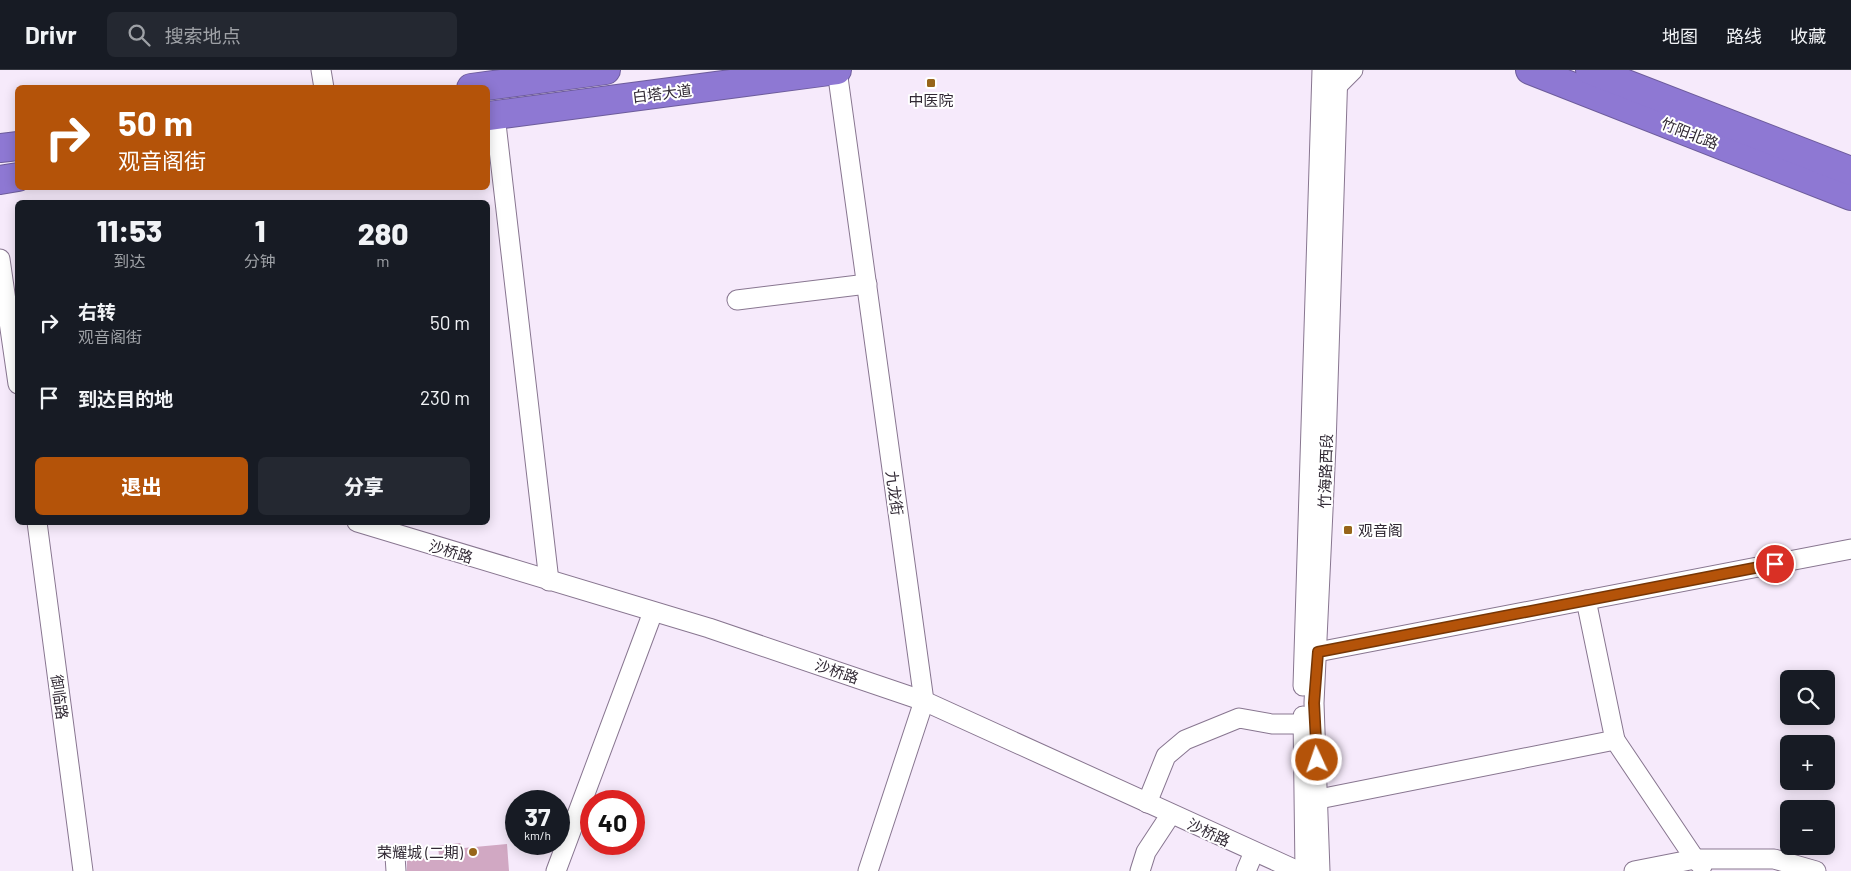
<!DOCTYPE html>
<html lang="zh">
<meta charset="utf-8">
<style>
:root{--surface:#171b24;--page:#242831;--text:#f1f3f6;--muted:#9ea1a6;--line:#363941;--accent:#b45309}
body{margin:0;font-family:Barlow,"Noto Sans SC",sans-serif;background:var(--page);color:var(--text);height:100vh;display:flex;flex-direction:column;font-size:19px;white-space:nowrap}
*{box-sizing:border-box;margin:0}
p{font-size:16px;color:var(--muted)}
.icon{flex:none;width:28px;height:28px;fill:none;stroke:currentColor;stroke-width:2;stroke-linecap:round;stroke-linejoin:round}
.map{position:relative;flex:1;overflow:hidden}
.side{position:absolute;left:15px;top:130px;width:475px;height:325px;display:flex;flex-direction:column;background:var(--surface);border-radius:8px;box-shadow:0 2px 12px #0003}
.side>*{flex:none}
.top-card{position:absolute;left:15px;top:15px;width:475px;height:105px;border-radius:8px;box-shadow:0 2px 12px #0003;background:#b45309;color:#fff;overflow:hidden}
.controls{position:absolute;left:1780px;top:600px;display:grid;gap:10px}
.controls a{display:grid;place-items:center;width:55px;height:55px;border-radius:8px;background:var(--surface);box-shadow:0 2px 12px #0003;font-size:25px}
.speed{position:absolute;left:505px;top:720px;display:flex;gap:10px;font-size:25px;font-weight:700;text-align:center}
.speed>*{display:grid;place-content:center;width:65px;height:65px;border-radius:50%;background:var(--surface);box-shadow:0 2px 12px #0003;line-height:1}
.speed small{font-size:12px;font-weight:400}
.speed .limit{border:8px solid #d22;background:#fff;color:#111}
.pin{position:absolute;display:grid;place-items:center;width:42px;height:42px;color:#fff;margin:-21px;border:2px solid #fff;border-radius:50%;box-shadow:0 1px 5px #0007}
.me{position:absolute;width:55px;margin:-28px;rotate:357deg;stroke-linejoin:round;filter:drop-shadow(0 0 4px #0008)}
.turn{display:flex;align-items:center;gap:18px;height:105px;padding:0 20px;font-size:22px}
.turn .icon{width:65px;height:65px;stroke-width:2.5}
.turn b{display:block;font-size:35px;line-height:42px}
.eta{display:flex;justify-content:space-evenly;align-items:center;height:85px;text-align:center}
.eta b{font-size:30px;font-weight:800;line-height:35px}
.cta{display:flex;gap:10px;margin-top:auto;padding:10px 20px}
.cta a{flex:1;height:58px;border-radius:8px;background:var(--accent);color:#fff;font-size:20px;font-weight:800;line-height:58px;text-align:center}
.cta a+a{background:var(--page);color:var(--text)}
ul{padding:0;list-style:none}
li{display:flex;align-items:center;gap:15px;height:75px;padding:0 20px}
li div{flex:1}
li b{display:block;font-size:19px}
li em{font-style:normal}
header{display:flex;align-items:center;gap:30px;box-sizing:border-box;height:70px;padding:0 25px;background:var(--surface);border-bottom:1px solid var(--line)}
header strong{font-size:24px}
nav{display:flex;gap:28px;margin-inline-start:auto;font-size:18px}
.search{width:350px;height:45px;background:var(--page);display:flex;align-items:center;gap:12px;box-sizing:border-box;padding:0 18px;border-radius:8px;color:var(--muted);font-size:19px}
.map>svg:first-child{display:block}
.building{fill:#d1a8c3}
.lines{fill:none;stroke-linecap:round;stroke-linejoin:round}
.minor-casing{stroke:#887690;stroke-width:21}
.highway-casing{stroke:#6d5c9b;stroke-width:30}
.minor{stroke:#fff;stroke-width:19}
.highway{stroke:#8e78d3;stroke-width:28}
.route-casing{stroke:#753606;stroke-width:12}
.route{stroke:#b45309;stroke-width:9}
.poi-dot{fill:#976519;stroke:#fff;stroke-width:2}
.labels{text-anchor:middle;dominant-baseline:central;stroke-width:4;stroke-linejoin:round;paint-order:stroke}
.street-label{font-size:15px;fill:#312934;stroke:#fff}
.poi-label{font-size:15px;fill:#312934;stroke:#fff}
</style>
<header>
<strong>Drivr</strong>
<div class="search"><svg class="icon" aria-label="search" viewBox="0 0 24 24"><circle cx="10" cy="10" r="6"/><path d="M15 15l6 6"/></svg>搜索地点</div>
<nav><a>地图</a><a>路线</a><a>收藏</a></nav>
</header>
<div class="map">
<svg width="1851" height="801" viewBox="0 0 1851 801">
<rect width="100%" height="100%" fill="#f6eafb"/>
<!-- building -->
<path class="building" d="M 460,773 L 464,778 L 507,774 L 509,801 L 407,801 L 407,791 L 439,786 L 438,776 Z"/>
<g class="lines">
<defs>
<g id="minor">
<path d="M 321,0 L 324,18"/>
<path d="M 837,0 L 924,631 L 868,801"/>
<path d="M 1337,16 L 1353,0"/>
<path d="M 495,45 L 549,511"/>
<path d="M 0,189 L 18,314"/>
<path d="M 737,230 L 867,214"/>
<path d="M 37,452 L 83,801"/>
<path d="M 357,452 L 709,558 L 924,631 L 1298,801"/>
<path d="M 1307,584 L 1851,479"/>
<path d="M 1303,616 L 1322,0"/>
<path d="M 1303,646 L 1305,801"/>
<path d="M 1615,670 L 1695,789 L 1702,796"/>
<path d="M 1319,729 L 1615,670 L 1586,530"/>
<path d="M 1147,733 L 1166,686 L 1185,670 L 1239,648 L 1272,654 L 1302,654"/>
<path d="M 395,786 L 396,801"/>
<path d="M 556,801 L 653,542"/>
<path d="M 1140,801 L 1146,782 L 1171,744"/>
<path d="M 1246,801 L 1254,782"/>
<path d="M 1320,801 L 1314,633 L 1326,376 L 1338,0"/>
<path d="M 1634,801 L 1695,789 L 1774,789 L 1816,801"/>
</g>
<g id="highway">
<path d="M 1530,0 L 1851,126"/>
<path d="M 1590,0 L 1851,101"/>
<path d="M 471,18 L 606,0"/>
<path d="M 488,46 L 837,0"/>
<path d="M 0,78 L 18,76"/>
<path d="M 0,110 L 18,107"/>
</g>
</defs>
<!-- minor casing -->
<use href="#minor" class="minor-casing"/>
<!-- highway casing -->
<use href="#highway" class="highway-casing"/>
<!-- minor -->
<use href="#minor" class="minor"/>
<!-- highway -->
<use href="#highway" class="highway"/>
</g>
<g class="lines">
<defs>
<path id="route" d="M 1317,690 L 1314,633 L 1318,582 L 1775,494"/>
</defs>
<!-- route casing -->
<use href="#route" class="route-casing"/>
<!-- route -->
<use href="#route" class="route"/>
</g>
<!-- markers -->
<g class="poi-dot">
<rect x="926" y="8" width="10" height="10" rx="2.5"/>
<rect x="1343" y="455" width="10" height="10" rx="2.5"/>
<circle cx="473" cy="782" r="5"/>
</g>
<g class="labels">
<!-- street labels -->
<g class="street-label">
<text transform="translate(662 23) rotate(-7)">白塔大道</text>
<text transform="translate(1690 63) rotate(21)">竹阳北路</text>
<text transform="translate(1325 401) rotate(-88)">竹海路西段</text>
<text transform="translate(895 423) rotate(82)">九龙街</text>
<text transform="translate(451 481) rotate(17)">沙桥路</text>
<text transform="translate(837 601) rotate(19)">沙桥路</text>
<text transform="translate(60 627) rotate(82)">御临路</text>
<text transform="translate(1209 762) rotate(25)">沙桥路</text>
</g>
<!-- poi labels -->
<g class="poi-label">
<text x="931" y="30">中医院</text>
<text x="1358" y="460" text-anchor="start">观音阁</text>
<text x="463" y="782" text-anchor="end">荣耀城 (二期)</text>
</g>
</g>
</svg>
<div class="controls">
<a><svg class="icon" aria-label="search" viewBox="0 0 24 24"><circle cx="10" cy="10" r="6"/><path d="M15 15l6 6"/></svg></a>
<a>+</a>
<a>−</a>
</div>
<div class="speed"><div>37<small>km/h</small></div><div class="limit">40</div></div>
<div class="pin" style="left:1775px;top:494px;background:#d93025"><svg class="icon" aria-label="arrive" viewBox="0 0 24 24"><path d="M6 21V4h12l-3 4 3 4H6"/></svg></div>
<svg class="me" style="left:1317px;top:690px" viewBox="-20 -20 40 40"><circle r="17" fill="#b45309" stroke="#fff" stroke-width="3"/><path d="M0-11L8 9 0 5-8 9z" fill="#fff"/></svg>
<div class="top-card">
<div class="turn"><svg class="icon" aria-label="right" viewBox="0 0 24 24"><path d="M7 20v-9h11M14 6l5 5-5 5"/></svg><div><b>50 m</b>观音阁街</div></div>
</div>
<section class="side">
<div class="eta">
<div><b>11:53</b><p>到达</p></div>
<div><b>1</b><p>分钟</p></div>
<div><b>280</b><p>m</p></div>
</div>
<ul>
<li><svg class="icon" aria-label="right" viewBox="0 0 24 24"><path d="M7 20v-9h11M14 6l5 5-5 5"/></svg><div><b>右转</b><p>观音阁街</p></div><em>50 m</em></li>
<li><svg class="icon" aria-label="arrive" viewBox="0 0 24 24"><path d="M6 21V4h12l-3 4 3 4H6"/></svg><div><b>到达目的地</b></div><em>230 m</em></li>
</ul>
<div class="cta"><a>退出</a><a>分享</a></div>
</section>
</div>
